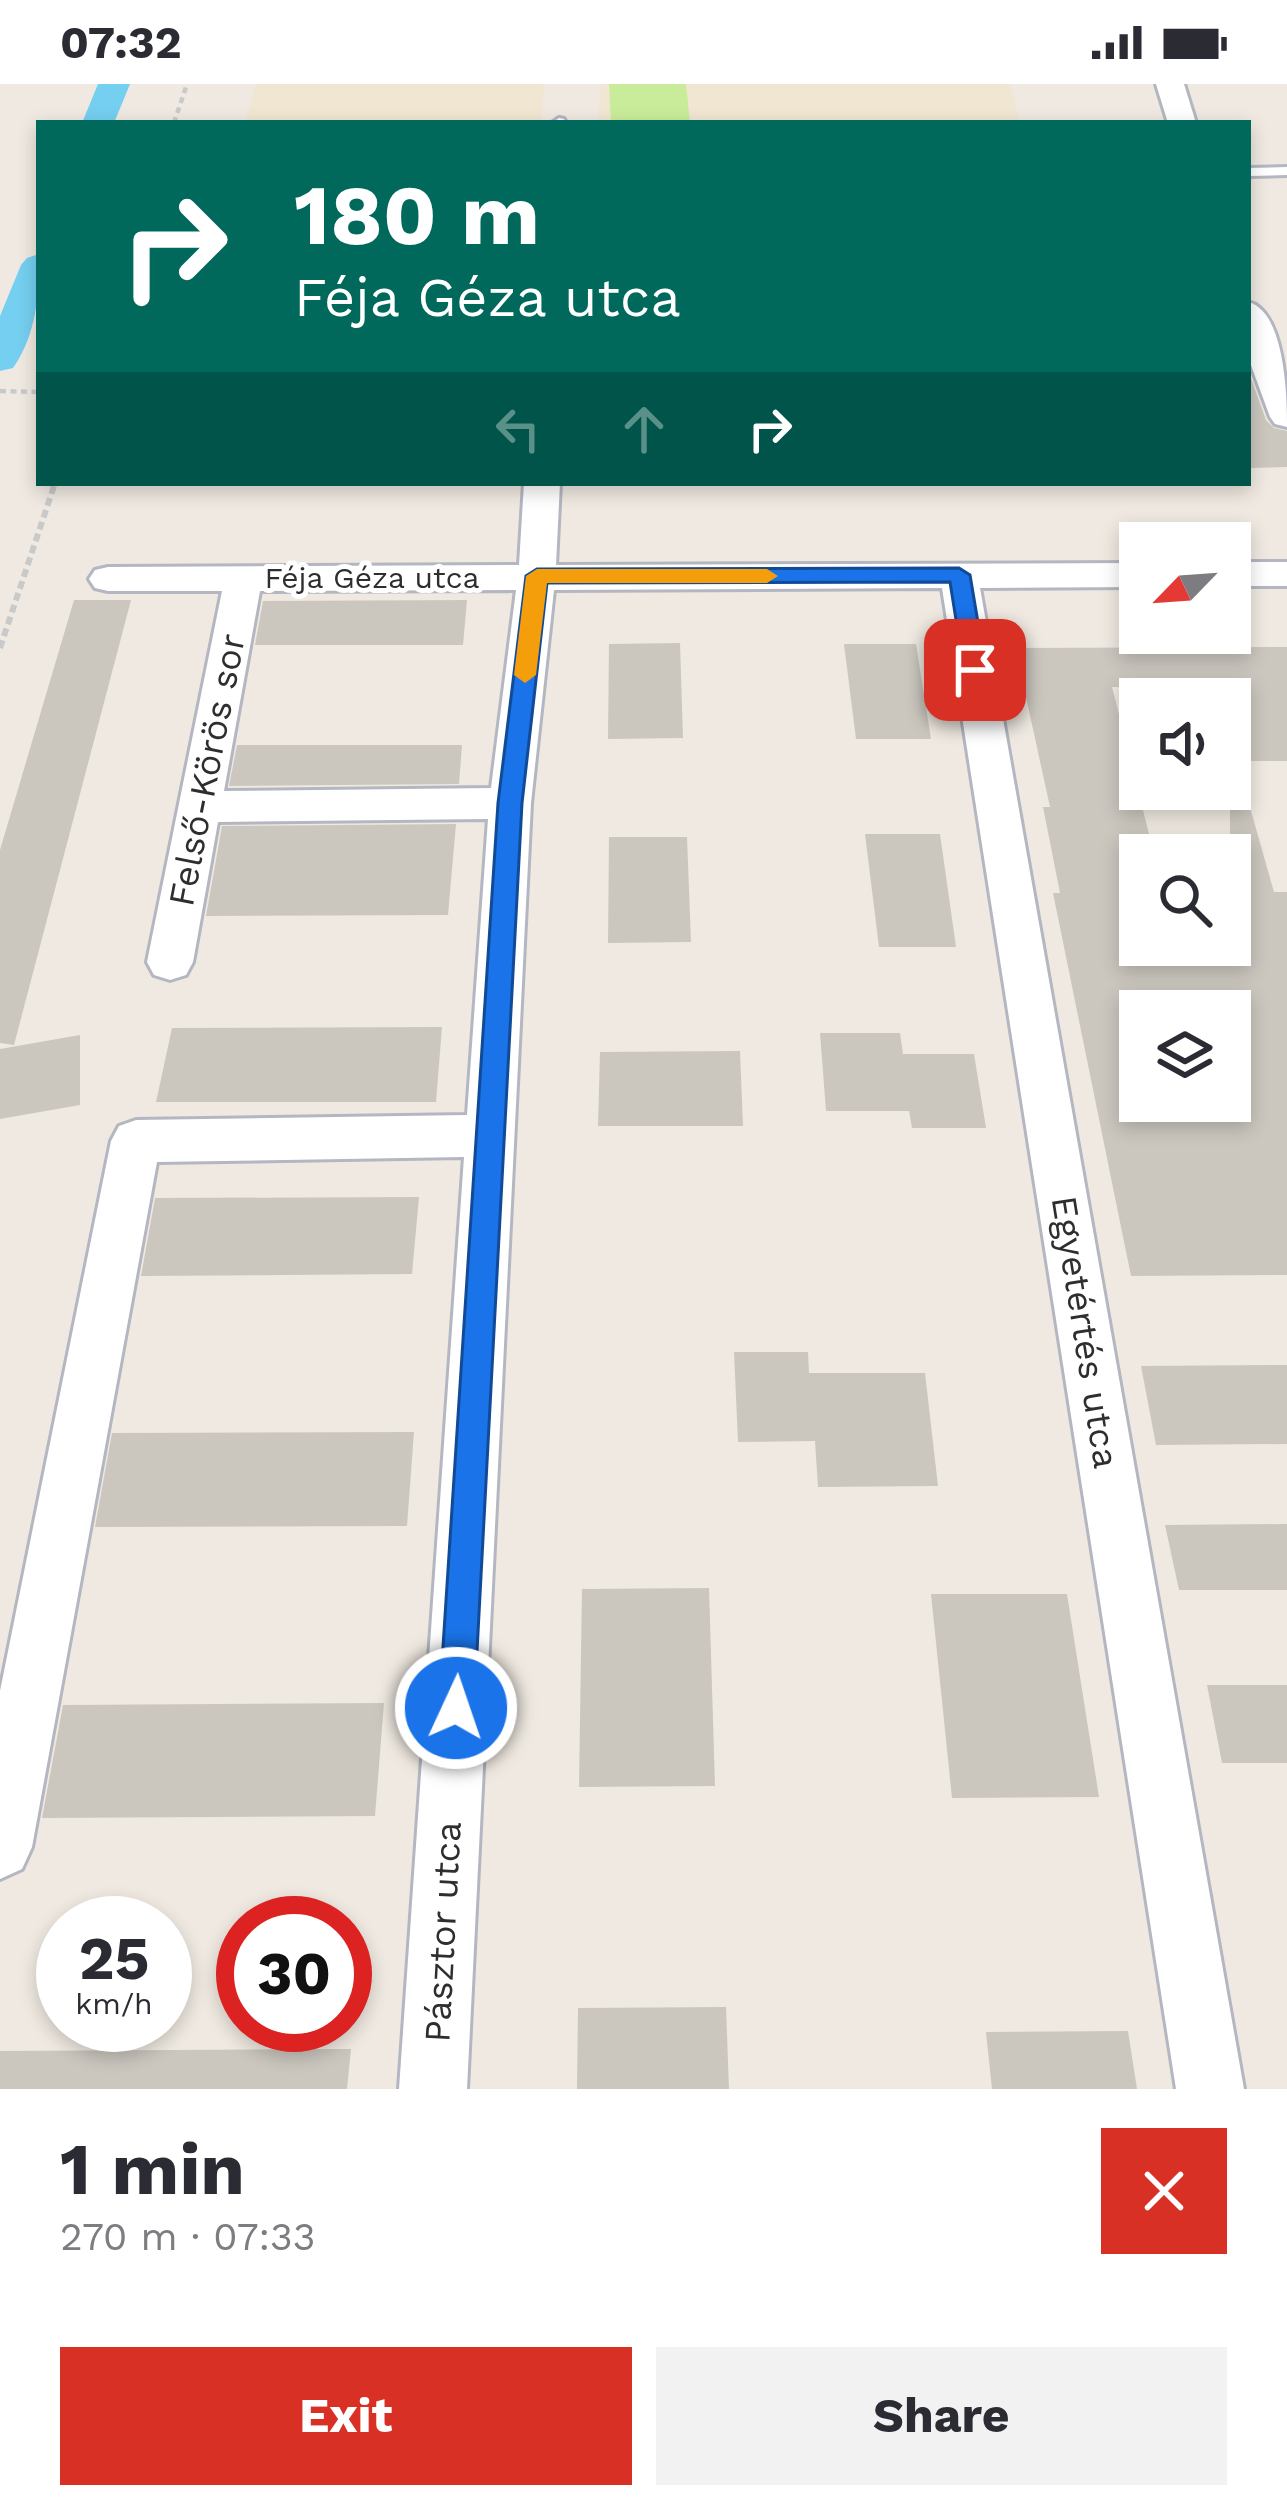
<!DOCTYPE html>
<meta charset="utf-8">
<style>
:root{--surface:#fff;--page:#f2f2f3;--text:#2b2b33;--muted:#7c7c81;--accent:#d93025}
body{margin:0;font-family:"Work Sans",sans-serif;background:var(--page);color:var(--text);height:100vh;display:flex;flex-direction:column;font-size:45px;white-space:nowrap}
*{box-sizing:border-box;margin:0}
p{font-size:39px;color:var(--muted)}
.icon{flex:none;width:66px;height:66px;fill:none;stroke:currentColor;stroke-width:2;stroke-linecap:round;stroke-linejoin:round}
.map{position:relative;height:2005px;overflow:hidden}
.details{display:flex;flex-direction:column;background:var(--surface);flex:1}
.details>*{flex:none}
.banner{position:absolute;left:36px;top:36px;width:1215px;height:366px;border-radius:0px;box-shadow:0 6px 18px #0003;background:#00695c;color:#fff;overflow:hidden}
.needle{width:78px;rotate:245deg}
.fabs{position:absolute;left:1119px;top:438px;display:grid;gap:24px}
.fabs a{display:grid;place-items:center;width:132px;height:132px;border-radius:0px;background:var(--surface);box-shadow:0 6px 18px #0003;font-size:60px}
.speed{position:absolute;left:36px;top:1812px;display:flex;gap:24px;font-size:60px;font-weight:700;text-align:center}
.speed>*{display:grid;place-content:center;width:156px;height:156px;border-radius:50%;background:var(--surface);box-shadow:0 6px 18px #0003;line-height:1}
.speed small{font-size:30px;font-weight:400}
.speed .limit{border:18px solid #d22;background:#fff;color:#111}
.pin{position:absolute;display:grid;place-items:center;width:102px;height:102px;color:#fff;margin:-51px;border-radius:24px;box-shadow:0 6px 18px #0006}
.me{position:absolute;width:132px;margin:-66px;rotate:3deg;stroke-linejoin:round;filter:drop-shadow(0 0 9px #0008)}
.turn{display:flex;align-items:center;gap:42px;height:252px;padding:0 60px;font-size:54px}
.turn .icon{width:156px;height:156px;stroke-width:2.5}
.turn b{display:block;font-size:84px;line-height:102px}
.lanes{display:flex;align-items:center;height:114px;padding:0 60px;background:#0003;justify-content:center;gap:60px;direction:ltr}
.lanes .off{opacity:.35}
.round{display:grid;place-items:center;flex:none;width:126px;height:126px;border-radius:0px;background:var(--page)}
.overview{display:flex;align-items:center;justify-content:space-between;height:204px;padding:0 60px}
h1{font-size:72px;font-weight:700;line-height:90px}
.cta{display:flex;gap:24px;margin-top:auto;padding:24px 60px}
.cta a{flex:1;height:138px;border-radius:0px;background:var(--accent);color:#fff;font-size:48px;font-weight:700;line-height:138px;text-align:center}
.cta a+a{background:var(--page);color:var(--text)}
.status{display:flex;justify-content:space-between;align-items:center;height:84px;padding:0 60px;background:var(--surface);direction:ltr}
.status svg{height:33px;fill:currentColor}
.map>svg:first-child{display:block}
.education{fill:#f0e6d1}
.pitch{fill:#c9ec9a}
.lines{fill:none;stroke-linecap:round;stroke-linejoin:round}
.canal{fill:#75cff0;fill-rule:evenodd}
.building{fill:#cbc7bf;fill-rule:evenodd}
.service-casing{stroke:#b4b7c1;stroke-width:6}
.minor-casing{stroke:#b4b7c1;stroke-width:6}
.path-far1{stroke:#c9c9c9;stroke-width:4.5;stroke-dasharray:6 4.5;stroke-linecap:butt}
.path{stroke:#c9c9c9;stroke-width:6;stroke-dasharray:8 4.5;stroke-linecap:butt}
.service{fill:#fff;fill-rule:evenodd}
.minor{fill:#fff;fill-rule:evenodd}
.route{fill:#1a73e8;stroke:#114b97;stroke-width:3}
.slow{fill:#f59e0b}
.labels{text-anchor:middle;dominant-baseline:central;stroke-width:10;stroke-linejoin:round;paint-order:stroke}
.far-street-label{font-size:30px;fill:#2e2e2e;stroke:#fff}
.street-label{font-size:36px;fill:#2e2e2e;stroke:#fff}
</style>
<div class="status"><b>07:32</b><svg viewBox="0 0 49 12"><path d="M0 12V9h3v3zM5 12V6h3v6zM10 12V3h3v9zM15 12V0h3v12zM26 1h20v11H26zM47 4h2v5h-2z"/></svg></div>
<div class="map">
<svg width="1287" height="2005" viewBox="0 0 1287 2005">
<rect width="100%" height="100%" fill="#efe9e1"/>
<!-- education -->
<g class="education">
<path d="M 256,0 L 544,0 L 541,39 L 245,39 Z"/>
<path d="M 601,0 L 1010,0 L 1020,39 L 598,39 Z"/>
</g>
<!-- pitch -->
<path class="pitch" d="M 609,0 L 686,0 L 690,39 L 611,39 Z"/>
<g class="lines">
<!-- canal -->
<g class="canal">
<path d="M 98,0 L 130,0 L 114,39 L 82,39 Z"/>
<path d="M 39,170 C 39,211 37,249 13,284 L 0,287 L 0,232 L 21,181 L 27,174 Z"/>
</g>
</g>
<!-- building -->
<g class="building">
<path d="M 1248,286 L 1266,336 L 1274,344 L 1287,347 L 1287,383 L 1248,384 Z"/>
<path d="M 74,516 L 131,516 L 14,961 L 0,959 L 0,766 Z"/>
<path d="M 467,516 L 463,561 L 255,561 L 263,517 Z"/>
<path d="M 680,559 L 683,654 L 608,655 L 609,560 Z"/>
<path d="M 844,560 L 916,560 L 931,655 L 856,655 Z"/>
<path d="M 1287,563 L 1287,677 L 1230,677 L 1230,603 L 1112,603 L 1149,750 L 1133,750 L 1140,780 L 1140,861 L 1230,861 L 1230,696 L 1242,695 L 1274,808 L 1287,808 L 1287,1191 L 1131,1192 L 1053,809 L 1060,809 L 1043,723 L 1050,723 L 1024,604 L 1012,604 L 1003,564 ZM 1140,927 L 1230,927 L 1230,1035 L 1140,1035 Z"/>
<path d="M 237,661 L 462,661 L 459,700 L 229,702 Z"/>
<path d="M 456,740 L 448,831 L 206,832 L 222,742 Z"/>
<path d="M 865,750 L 940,750 L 956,863 L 879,863 Z"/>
<path d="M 609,753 L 687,753 L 691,858 L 608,859 Z"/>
<path d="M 442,943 L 436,1018 L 156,1018 L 172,944 Z"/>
<path d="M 820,949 L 900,949 L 903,970 L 974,970 L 986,1044 L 912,1044 L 909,1027 L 826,1027 Z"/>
<path d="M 80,951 L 80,1021 L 0,1035 L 0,965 Z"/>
<path d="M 740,967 L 743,1042 L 598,1042 L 600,968 Z"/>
<path d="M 419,1113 L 412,1190 L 141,1192 L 155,1114 Z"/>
<path d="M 734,1268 L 808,1268 L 809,1289 L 925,1289 L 938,1402 L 818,1403 L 815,1357 L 738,1358 Z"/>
<path d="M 1287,1281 L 1287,1360 L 1156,1361 L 1141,1282 Z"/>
<path d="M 414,1348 L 407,1442 L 95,1443 L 112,1349 Z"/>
<path d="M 1287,1440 L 1287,1506 L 1179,1506 L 1165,1441 Z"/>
<path d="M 709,1504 L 715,1702 L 579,1703 L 582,1505 Z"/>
<path d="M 931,1510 L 1067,1510 L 1099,1713 L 952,1714 Z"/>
<path d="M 1207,1601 L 1287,1601 L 1287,1679 L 1222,1679 Z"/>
<path d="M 384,1619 L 375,1732 L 42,1734 L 63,1621 Z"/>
<path d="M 726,1923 L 729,2005 L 577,2005 L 578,1924 Z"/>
<path d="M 1128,1947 L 1137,2005 L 992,2005 L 986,1948 Z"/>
<path d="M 351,1965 L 347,2005 L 0,2005 L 0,1967 Z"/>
</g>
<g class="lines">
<defs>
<g id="service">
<path d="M 559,34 L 564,35 L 566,39 L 552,39 Z"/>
<path d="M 1287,83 L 1287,91 L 1248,92 L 1248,84 Z"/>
</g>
<g id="minor">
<path d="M 1156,0 L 1184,0 L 1196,39 L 1168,39 Z"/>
<path d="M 1248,218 C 1285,227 1287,312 1287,343 L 1275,340 L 1270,333 L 1248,273 Z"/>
<path d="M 524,399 L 560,399 L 556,481 L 1140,479 L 1140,503 L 980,504 L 1244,2005 L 1176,2005 L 942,504 L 554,506 L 531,719 L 467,2005 L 399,2005 L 464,1073 L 157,1078 L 32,1763 L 22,1785 L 0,1795 L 0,1607 L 111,1057 L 119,1042 L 136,1036 L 467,1031 L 488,735 L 218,738 L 193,878 L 186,891 L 170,896 L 154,891 L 147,878 L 222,507 L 108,507 L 95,504 L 89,495 L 95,486 L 108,483 L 519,481 ZM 516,506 L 491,704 L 224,707 L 260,507 Z"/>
<rect x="1230" y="478" width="57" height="24"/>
</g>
</defs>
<!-- service casing -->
<use href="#service" class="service-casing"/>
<!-- minor casing -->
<use href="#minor" class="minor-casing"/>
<!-- path-far1 -->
<g class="path-far1">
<path d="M 174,39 L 187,0"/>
<path d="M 0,307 L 39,308"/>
</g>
<!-- path -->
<path class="path" d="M 0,564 L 55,399"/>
<!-- service -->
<use href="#service" class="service"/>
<!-- minor -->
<use href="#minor" class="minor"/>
</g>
<!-- route -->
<path class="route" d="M 959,484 L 970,491 L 986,586 L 975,594 L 964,586 L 950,498 L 547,499 L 522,719 L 474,1624 L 468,1636 L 456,1641 L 444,1636 L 439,1624 L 498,719 L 526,492 L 537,485 Z"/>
<!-- slow -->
<path class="slow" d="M 537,485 L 767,485 L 778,492 L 767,499 L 547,499 L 536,591 L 525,599 L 514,591 L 526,492 Z"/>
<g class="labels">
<!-- far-street labels -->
<g class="far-street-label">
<text x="372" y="493">Féja Géza utca</text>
</g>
<!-- street labels -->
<g class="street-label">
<text transform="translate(207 686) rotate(-79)">Felső-Körös sor</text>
<text transform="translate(1085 1248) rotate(81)">Egyetértés utca</text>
<text transform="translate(443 1848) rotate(-87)">Pásztor utca</text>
</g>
</g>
</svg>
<div class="fabs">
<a><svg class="needle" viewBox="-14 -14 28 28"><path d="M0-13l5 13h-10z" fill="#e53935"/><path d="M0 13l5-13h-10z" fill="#7c7c81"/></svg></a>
<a><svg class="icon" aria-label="sound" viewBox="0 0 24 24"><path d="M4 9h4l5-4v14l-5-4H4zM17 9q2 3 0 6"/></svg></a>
<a><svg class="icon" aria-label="search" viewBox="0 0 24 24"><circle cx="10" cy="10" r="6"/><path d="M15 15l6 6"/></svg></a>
<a><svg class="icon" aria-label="layers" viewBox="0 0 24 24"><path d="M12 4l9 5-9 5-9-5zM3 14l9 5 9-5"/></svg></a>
</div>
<div class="speed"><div>25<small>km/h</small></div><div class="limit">30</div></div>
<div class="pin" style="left:975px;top:586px;background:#d93025"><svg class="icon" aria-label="arrive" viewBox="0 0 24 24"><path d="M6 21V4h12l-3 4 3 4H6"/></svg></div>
<svg class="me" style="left:456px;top:1624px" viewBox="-20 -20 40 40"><circle r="17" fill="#1a73e8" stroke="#fff" stroke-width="3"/><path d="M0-11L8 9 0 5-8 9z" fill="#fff"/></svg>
<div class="banner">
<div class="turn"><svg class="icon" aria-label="right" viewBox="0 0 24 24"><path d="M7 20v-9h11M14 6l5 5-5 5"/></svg><div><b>180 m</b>Féja Géza utca</div></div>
<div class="lanes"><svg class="icon off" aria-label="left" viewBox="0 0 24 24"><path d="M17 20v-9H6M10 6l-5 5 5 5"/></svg><svg class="icon off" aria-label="ahead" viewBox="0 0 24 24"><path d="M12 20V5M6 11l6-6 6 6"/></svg><svg class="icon" aria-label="right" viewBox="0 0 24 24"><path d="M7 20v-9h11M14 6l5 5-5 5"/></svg></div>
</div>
</div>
<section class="details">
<div class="overview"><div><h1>1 min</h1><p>270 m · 07:33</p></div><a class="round" style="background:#d93025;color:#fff"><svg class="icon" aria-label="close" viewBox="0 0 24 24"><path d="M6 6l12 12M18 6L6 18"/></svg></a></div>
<div class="cta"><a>Exit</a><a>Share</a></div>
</section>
